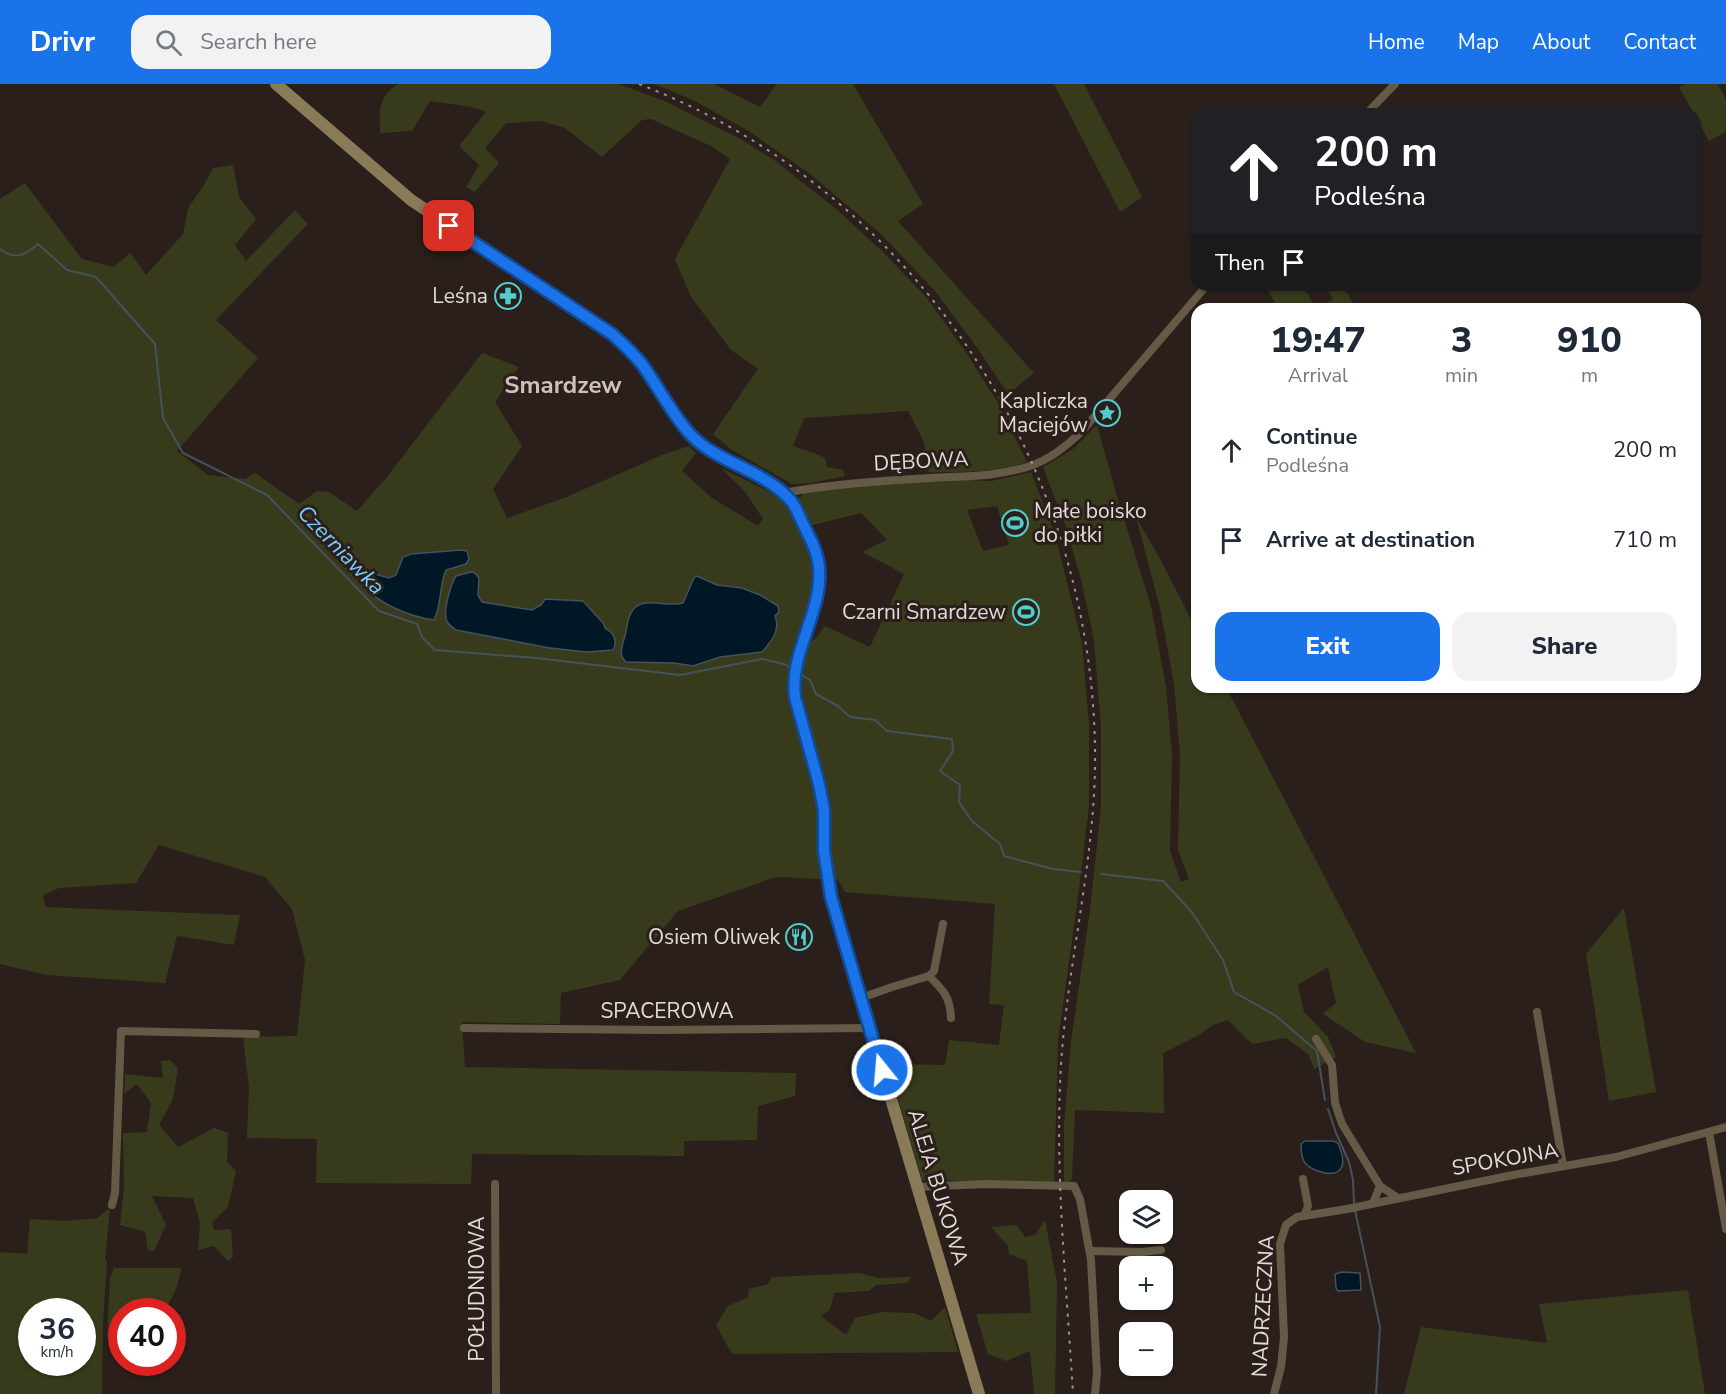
<!DOCTYPE html>
<meta charset="utf-8">
<style>
:root{--surface:#fff;--page:#f2f2f3;--text:#1f2937;--muted:#747a83;--accent:#1a73e8}
body{margin:0;font-family:"Nunito Sans",sans-serif;background:var(--page);color:var(--text);height:100vh;display:flex;flex-direction:column;font-size:22px;white-space:nowrap}
*{box-sizing:border-box;margin:0}
p{font-size:20px;color:var(--muted)}
.icon{flex:none;width:33px;height:33px;fill:none;stroke:currentColor;stroke-width:2;stroke-linecap:round;stroke-linejoin:round}
.map{position:relative;flex:1;overflow:hidden}
.panel{position:absolute;left:1191px;top:219px;width:510px;height:390px;display:flex;flex-direction:column;background:var(--surface);border-radius:18px;box-shadow:0 2px 4px #0004}
.panel>*{flex:none}
.guide{position:absolute;left:1191px;top:24px;width:510px;height:183px;border-radius:18px;box-shadow:0 2px 4px #0004;background:#202124;color:#fff;overflow:hidden}
.controls{position:absolute;left:1119px;top:1106px;display:grid;gap:12px}
.controls a{display:grid;place-items:center;width:54px;height:54px;border-radius:12px;background:var(--surface);box-shadow:0 2px 4px #0004;font-size:30px}
.speed{position:absolute;left:18px;top:1214px;display:flex;gap:12px;font-size:30px;font-weight:700;text-align:center}
.speed>*{display:grid;place-content:center;width:78px;height:78px;border-radius:50%;background:var(--surface);box-shadow:0 2px 4px #0004;line-height:1}
.speed small{font-size:15px;font-weight:400}
.speed .limit{border:9px solid #d22;background:#fff;color:#111}
.pin{position:absolute;display:grid;place-items:center;width:51px;height:51px;color:#fff;margin:-26px;border-radius:12px;box-shadow:0 3px 9px #0006}
.me{position:absolute;width:66px;margin:-33px;rotate:343deg;stroke-linejoin:round;filter:drop-shadow(0 0 4px #0008)}
.turn{display:flex;align-items:center;gap:21px;height:126px;padding:0 24px;font-size:27px}
.turn .icon{width:78px;height:78px;stroke-width:2.5}
.turn b{display:block;font-size:42px;line-height:51px}
.then{display:flex;align-items:center;height:57px;padding:0 24px;background:#0003;gap:12px;font-size:22px}
.eta{display:flex;justify-content:space-evenly;align-items:center;height:102px;text-align:center}
.eta b{font-size:36px;font-weight:800;line-height:42px}
.cta{display:flex;gap:12px;margin-top:auto;padding:12px 24px}
.cta a{flex:1;height:69px;border-radius:18px;background:var(--accent);color:#fff;font-size:24px;font-weight:800;line-height:69px;text-align:center}
.cta a+a{background:var(--page);color:var(--text)}
ul{padding:0;list-style:none}
li{display:flex;align-items:center;gap:18px;height:90px;padding:0 24px}
li div{flex:1}
li b{display:block;font-size:22px}
li em{font-style:normal}
header{display:flex;align-items:center;gap:36px;box-sizing:border-box;height:84px;padding:0 30px;background:var(--accent);color:#fff}
header strong{font-size:28px}
nav{display:flex;gap:33px;margin-inline-start:auto;font-size:21px}
.search{width:420px;height:54px;background:var(--page);display:flex;align-items:center;gap:15px;box-sizing:border-box;padding:0 21px;border-radius:18px;color:var(--muted);font-size:22px}
.map>svg:first-child{display:block}
.green{fill:#383b1b;fill-rule:evenodd}
.water{fill:#001725;stroke:#44525b;stroke-width:1.5}
.lines{fill:none;stroke-linecap:round;stroke-linejoin:round}
.stream{stroke:#44525b;stroke-width:2}
.street{stroke:#645a45;stroke-width:8}
.secondary{stroke:#897a58;stroke-width:12}
.rail{stroke:#9e9592;stroke-width:2;stroke-dasharray:3 6;stroke-linecap:butt}
.route-casing{stroke:#114b97;stroke-width:15}
.route{stroke:#1a73e8;stroke-width:10}
.labels{text-anchor:middle;dominant-baseline:central;stroke-width:6;stroke-linejoin:round;paint-order:stroke}
.poi-label{font-size:21px;fill:#e3dbd8;stroke:#2a1f1b;text-anchor:end}
.street-label{font-size:21px;fill:#e3dbd8;stroke:#2a1f1b}
.water-label{font-size:22px;font-style:italic;fill:#77cefc;stroke:#2a1f1b}
.quarter-label{font-size:24px;font-weight:bold;fill:#cfc0bb;stroke:#2a1f1b}
</style>
<header>
<strong>Drivr</strong>
<div class="search"><svg class="icon" aria-label="search" viewBox="0 0 24 24"><circle cx="10" cy="10" r="6"/><path d="M15 15l6 6"/></svg>Search here</div>
<nav><a>Home</a><a>Map</a><a>About</a><a>Contact</a></nav>
</header>
<div class="map">
<svg width="1726" height="1310" viewBox="0 0 1726 1310">
<rect width="100%" height="100%" fill="#2a1f1b"/>
<!-- green -->
<g class="green">
<path d="M 398,0 L 619,0 L 667,18 L 742,56 L 774,76 L 835,124 L 884,169 L 926,213 L 965,267 L 998,319 L 1027,378 C 994,389 962,388 928,388 L 924,358 L 908,327 L 804,334 L 793,362 L 814,369 L 825,374 L 827,383 L 843,386 L 845,392 L 811,399 L 792,400 L 732,366 L 713,350 L 758,285 L 731,266 L 691,213 L 675,175 L 730,75 L 711,62 L 651,35 L 642,36 L 602,73 L 565,44 L 541,37 L 506,39 L 485,64 L 499,79 L 475,108 L 466,103 L 479,81 L 459,62 L 486,28 L 472,23 L 430,17 L 412,47 L 380,49 C 380,28 377,13 398,0 Z"/>
<path d="M 654,0 L 714,0 L 760,23 L 777,0 L 853,0 L 923,120 L 898,137 L 1034,289 L 1008,310 L 978,265 L 935,207 L 881,150 L 809,89 L 747,46 L 693,16 Z"/>
<path d="M 1054,0 L 1084,0 L 1142,113 L 1120,128 Z"/>
<path d="M 1685,0 L 1718,0 L 1726,16 L 1726,48 L 1709,57 L 1679,3 Z"/>
<path d="M 233,81 L 239,113 L 256,135 L 235,161 L 246,177 L 295,126 L 308,140 L 216,236 L 258,274 L 177,367 L 208,391 L 245,395 L 255,389 L 299,420 L 317,407 L 329,408 L 357,427 L 387,393 L 482,269 L 519,283 L 495,318 L 522,362 L 493,405 L 507,434 L 564,414 L 662,371 L 689,362 L 696,369 L 682,387 L 712,414 L 758,442 L 763,435 L 746,409 L 721,384 L 793,419 L 810,404 L 921,394 L 991,397 L 1031,388 L 1056,454 L 1082,559 L 1089,640 L 1089,723 L 1077,821 L 1058,956 L 1054,1098 L 922,1096 L 888,982 L 895,980 L 945,981 L 949,956 L 999,961 L 1004,921 L 989,920 L 995,820 L 845,808 L 838,796 L 776,793 L 678,827 L 620,896 L 561,909 L 560,940 L 462,938 L 465,983 L 796,989 L 795,1012 L 758,1022 L 757,1056 L 684,1057 L 684,1072 L 472,1070 L 471,1100 L 316,1099 L 317,1055 L 247,1054 L 249,1004 L 243,953 L 297,952 L 305,876 L 292,825 L 265,793 L 159,761 L 136,799 L 59,804 L 43,811 L 45,823 L 240,831 L 234,861 L 177,852 L 165,899 L 47,891 L 0,880 L 0,115 L 25,99 L 82,175 L 114,183 L 130,169 L 146,191 L 183,150 L 188,124 L 204,101 L 213,84 ZM 997,422 L 1009,461 L 983,467 L 967,426 ZM 861,429 L 887,456 L 862,468 L 904,490 L 870,563 L 825,542 L 814,556 L 803,561 L 819,482 L 805,443 Z"/>
<path d="M 1265,201 L 1303,201 L 1315,223 L 1333,216 L 1325,201 L 1343,201 L 1356,225 L 1278,225 Z"/>
<path d="M 1097,341 L 1118,416 L 1151,522 L 1166,602 L 1172,671 L 1170,767 L 1181,798 L 1189,795 L 1178,766 L 1180,671 L 1174,600 L 1160,524 L 1136,433 L 1158,471 L 1197,547 L 1197,603 L 1226,603 L 1416,969 L 1365,958 L 1323,930 L 1336,919 L 1328,883 L 1298,901 L 1304,928 L 1328,953 L 1336,973 L 1314,985 L 1308,970 L 1286,954 L 1252,960 L 1228,936 L 1213,941 L 1199,951 L 1163,969 L 1164,1029 L 1075,1026 L 1072,1094 L 1070,1098 L 1064,1098 L 1064,1042 L 1071,958 L 1090,826 L 1101,724 L 1101,642 L 1094,557 L 1082,499 L 1066,443 L 1043,383 L 1073,365 Z"/>
<path d="M 1624,824 L 1656,1008 L 1609,1017 L 1586,870 Z"/>
<path d="M 170,976 L 178,984 L 173,1015 L 159,1041 L 178,1063 L 214,1044 L 228,1049 L 227,1078 L 236,1087 L 228,1123 L 212,1139 L 214,1146 L 231,1145 L 233,1173 L 228,1177 L 214,1162 L 198,1166 L 200,1139 L 193,1114 L 152,1112 L 166,1141 L 154,1167 L 148,1166 L 145,1148 L 120,1141 L 124,1104 L 123,1049 L 147,1048 L 151,1019 L 137,1000 L 124,1010 L 125,990 L 163,994 L 161,977 Z"/>
<path d="M 109,1125 L 110,1125 L 105,1176 L 107,1177 L 103,1238 L 102,1310 L 0,1310 L 0,1168 L 27,1170 L 30,1135 L 66,1137 L 97,1134 ZM 32,1227 L 82,1227 L 82,1278 L 32,1278 Z"/>
<path d="M 1045,1136 L 1057,1198 L 1055,1310 L 1034,1310 L 1030,1267 L 1006,1277 L 988,1270 L 976,1230 L 1031,1229 L 1027,1177 L 1009,1170 L 1008,1162 L 991,1143 L 1017,1141 L 1025,1153 L 1035,1151 Z"/>
<path d="M 114,1184 L 181,1184 C 179,1201 173,1213 164,1227 L 122,1227 L 121,1254 L 107,1254 L 110,1194 Z"/>
<path d="M 860,1189 L 878,1194 L 911,1193 L 907,1199 L 876,1201 L 869,1207 L 834,1209 L 830,1226 L 821,1232 L 846,1251 L 855,1234 L 882,1228 L 914,1229 L 931,1237 L 945,1223 L 958,1268 L 732,1270 L 716,1241 L 728,1222 L 748,1213 L 749,1205 L 768,1200 L 772,1193 Z"/>
<path d="M 1688,1206 L 1705,1310 L 1404,1310 L 1421,1243 L 1547,1259 L 1539,1220 Z"/>
</g>
<!-- water -->
<g class="water">
<path d="M 461,466 L 467,467 L 469,475 L 466,480 L 446,486 C 439,502 442,520 434,536 C 411,533 378,520 363,501 L 366,495 L 375,490 L 389,494 L 396,491 L 403,473 L 411,470 Z"/>
<path d="M 471,488 L 475,489 L 479,494 L 478,511 L 482,518 L 532,526 L 541,521 L 545,515 L 583,517 L 604,540 L 605,544 C 614,549 618,556 613,566 L 586,568 L 550,564 L 456,546 C 452,543 447,540 446,535 C 444,524 450,502 456,492 Z"/>
<path d="M 697,492 L 717,501 L 742,504 L 760,511 L 778,522 L 779,528 L 775,532 C 781,546 771,558 762,568 L 720,573 L 693,582 L 674,579 L 626,578 C 618,571 622,562 625,552 C 627,545 627,535 631,529 C 640,510 666,524 683,519 L 694,494 Z"/>
<path d="M 1305,1057 L 1333,1057 L 1338,1059 C 1340,1065 1345,1075 1342,1082 C 1337,1096 1312,1087 1305,1079 C 1301,1074 1301,1066 1301,1060 Z"/>
<path d="M 1342,1188 L 1360,1189 L 1361,1206 L 1338,1207 L 1336,1204 L 1335,1190 Z"/>
</g>
<g class="lines">
<!-- stream -->
<g class="stream">
<path d="M 0,165 C 16,177 25,171 38,160 L 67,186 L 96,193 L 155,260 L 163,334 L 183,369 L 267,411 L 379,527 L 417,540 L 422,553 L 435,566 L 536,574 L 680,591 L 762,575 L 784,580 L 789,583"/>
<path d="M 802,591 L 810,596 L 816,610 L 838,622 L 850,633 L 875,636 L 887,647 L 952,655 L 953,667 L 940,687 L 960,701 L 959,718 L 972,737 L 1000,760 L 1004,772 L 1053,785 L 1081,788"/>
<path d="M 1101,790 L 1163,797 L 1191,827 L 1223,876 L 1234,908 L 1276,932 L 1317,967 L 1325,1016"/>
<path d="M 1328,1025 L 1336,1049 L 1349,1078 L 1353,1096 L 1354,1119"/>
<path d="M 1355,1126 L 1380,1243 L 1376,1310"/>
</g>
<!-- street -->
<g class="street">
<path d="M 1366,30 L 1395,0"/>
<path d="M 783,409 C 832,400 880,397 930,394 C 964,392 997,393 1030,382 C 1051,375 1068,361 1083,346 L 1207,201"/>
<path d="M 929,892 L 934,887 L 943,840"/>
<path d="M 861,914 L 892,903 L 929,892 C 944,907 950,913 951,934"/>
<path d="M 1537,928 L 1563,1082"/>
<path d="M 464,944 L 659,946 L 870,944"/>
<path d="M 1316,955 L 1332,981 L 1335,1019 L 1342,1040 L 1380,1102 L 1373,1119"/>
<path d="M 1709,1048 L 1726,1145"/>
<path d="M 1303,1095 L 1308,1122 L 1305,1130"/>
<path d="M 495,1100 L 496,1310"/>
<path d="M 1380,1102 L 1398,1114"/>
<path d="M 918,1103 L 985,1100 L 1074,1102 L 1080,1115 L 1091,1176 L 1097,1289 L 1095,1310"/>
<path d="M 112,1121 L 115,1109 L 121,947 L 256,950"/>
<path d="M 1090,1167 L 1142,1168 L 1161,1166"/>
<path d="M 1274,1310 L 1281,1283 L 1284,1253 L 1280,1160 L 1286,1141 L 1297,1133 L 1347,1125 L 1513,1091 L 1616,1073 L 1726,1043"/>
</g>
<!-- secondary -->
<path class="secondary" d="M 276,0 L 411,116 L 612,250 L 632,269 L 641,279 L 676,332 L 692,352 L 713,368 L 774,402 L 793,419 L 817,470 L 820,490 L 818,506 L 796,584 L 794,607 L 799,631 L 819,700 L 824,726 L 824,767 L 829,803 L 861,914 L 979,1310"/>
<!-- rail -->
<path class="rail" d="M 639,0 C 911,105 1090,374 1095,663 C 1097,777 1064,888 1060,1001 C 1056,1104 1067,1207 1073,1310"/>
</g>
<g class="lines">
<defs>
<path id="route" d="M 449,142 L 612,250 C 622,259 632,268 641,279 C 658,302 671,329 690,350 C 718,380 766,386 792,418 C 797,425 800,434 804,442 C 811,456 818,469 819,484 C 823,528 789,568 795,613 L 819,700 L 824,726 L 824,767 L 831,813 L 882,986"/>
</defs>
<!-- route casing -->
<use href="#route" class="route-casing"/>
<!-- route -->
<use href="#route" class="route"/>
</g>
<!-- icons -->
<defs>
<symbol id="pharmacy-ring" viewBox="-11 -11 22 22"><circle r="9.5" fill="#2a1f1b" stroke="#52cdce" stroke-width="1.5"/><path d="M-2-6h4v4h4v4h-4v4h-4v-4h-4v-4h4Z" fill="#52cdce"/></symbol>
<symbol id="sight-ring" viewBox="-11 -11 22 22"><circle r="9.5" fill="#2a1f1b" stroke="#52cdce" stroke-width="1.5"/><path d="M0-6L1.8-2.2L6-1.7L2.9 1.2L3.7 5.4L0 3.3L-3.7 5.4L-2.9 1.2L-6-1.7L-1.8-2.2Z" fill="#52cdce"/></symbol>
<symbol id="stadium-ring" viewBox="-11 -11 22 22"><circle r="9.5" fill="#2a1f1b" stroke="#52cdce" stroke-width="1.5"/><path d="M0-5a6.5 5 0 1 0 0 10a6.5 5 0 1 0 0-10ZM-3.5-1.8h7v3.6h-7Z" fill="#52cdce"/></symbol>
<symbol id="restaurant-ring" viewBox="-11 -11 22 22"><circle r="9.5" fill="#2a1f1b" stroke="#52cdce" stroke-width="1.5"/><path d="M-5-6h1v4h1v-4h1v4h1v-4h1v5L-1.5 .5V6h-2V.5L-5-1ZM5-6V6H3V1.5H1.5Q1.5-4 5-6Z" fill="#52cdce"/></symbol>
</defs>
<g fill-rule="evenodd">
<use href="#pharmacy-ring" x="493" y="197" width="30" height="30"/>
<use href="#sight-ring" x="1092" y="314" width="30" height="30"/>
<use href="#stadium-ring" x="1000" y="424" width="30" height="30"/>
<use href="#stadium-ring" x="1011" y="513" width="30" height="30"/>
<use href="#restaurant-ring" x="784" y="838" width="30" height="30"/>
</g>
<g class="labels">
<!-- poi labels -->
<g class="poi-label">
<text x="488" y="212">Leśna</text>
<text x="1088" y="317">Kapliczka<tspan x="1088" dy="24">Maciejów</tspan></text>
<text x="1034" y="427" text-anchor="start">Małe boisko<tspan x="1034" dy="24">do piłki</tspan></text>
<text x="1006" y="528">Czarni Smardzew</text>
<text x="780" y="853">Osiem Oliwek</text>
</g>
<!-- street labels -->
<g class="street-label">
<text transform="translate(921 377) rotate(-3)">DĘBOWA</text>
<text x="667" y="927">SPACEROWA</text>
<text transform="translate(1505 1075) rotate(-10)">SPOKOJNA</text>
<text transform="translate(938 1103) rotate(73)">ALEJA BUKOWA</text>
<text transform="translate(477 1205) rotate(-90)">POŁUDNIOWA</text>
<text transform="translate(1263 1222) rotate(-87)">NADRZECZNA</text>
</g>
<!-- water labels -->
<g class="water-label">
<text transform="translate(341 466) rotate(46)">Czerniawka</text>
</g>
<!-- quarter labels -->
<g class="quarter-label">
<text x="563" y="301">Smardzew</text>
</g>
</g>
</svg>
<div class="controls">
<a><svg class="icon" aria-label="layers" viewBox="0 0 24 24"><path d="M12 4l9 5-9 5-9-5zM3 14l9 5 9-5"/></svg></a>
<a>+</a>
<a>−</a>
</div>
<div class="speed"><div>36<small>km/h</small></div><div class="limit">40</div></div>
<div class="pin" style="left:449px;top:142px;background:#d93025"><svg class="icon" aria-label="arrive" viewBox="0 0 24 24"><path d="M6 21V4h12l-3 4 3 4H6"/></svg></div>
<svg class="me" style="left:882px;top:986px" viewBox="-20 -20 40 40"><circle r="17" fill="#1a73e8" stroke="#fff" stroke-width="3"/><path d="M0-11L8 9 0 5-8 9z" fill="#fff"/></svg>
<div class="guide">
<div class="turn"><svg class="icon" aria-label="ahead" viewBox="0 0 24 24"><path d="M12 20V5M6 11l6-6 6 6"/></svg><div><b>200 m</b>Podleśna</div></div>
<div class="then">Then<svg class="icon" aria-label="arrive" viewBox="0 0 24 24"><path d="M6 21V4h12l-3 4 3 4H6"/></svg></div>
</div>
<section class="panel">
<div class="eta">
<div><b>19:47</b><p>Arrival</p></div>
<div><b>3</b><p>min</p></div>
<div><b>910</b><p>m</p></div>
</div>
<ul>
<li><svg class="icon" aria-label="ahead" viewBox="0 0 24 24"><path d="M12 20V5M6 11l6-6 6 6"/></svg><div><b>Continue</b><p>Podleśna</p></div><em>200 m</em></li>
<li><svg class="icon" aria-label="arrive" viewBox="0 0 24 24"><path d="M6 21V4h12l-3 4 3 4H6"/></svg><div><b>Arrive at destination</b></div><em>710 m</em></li>
</ul>
<div class="cta"><a>Exit</a><a>Share</a></div>
</section>
</div>
